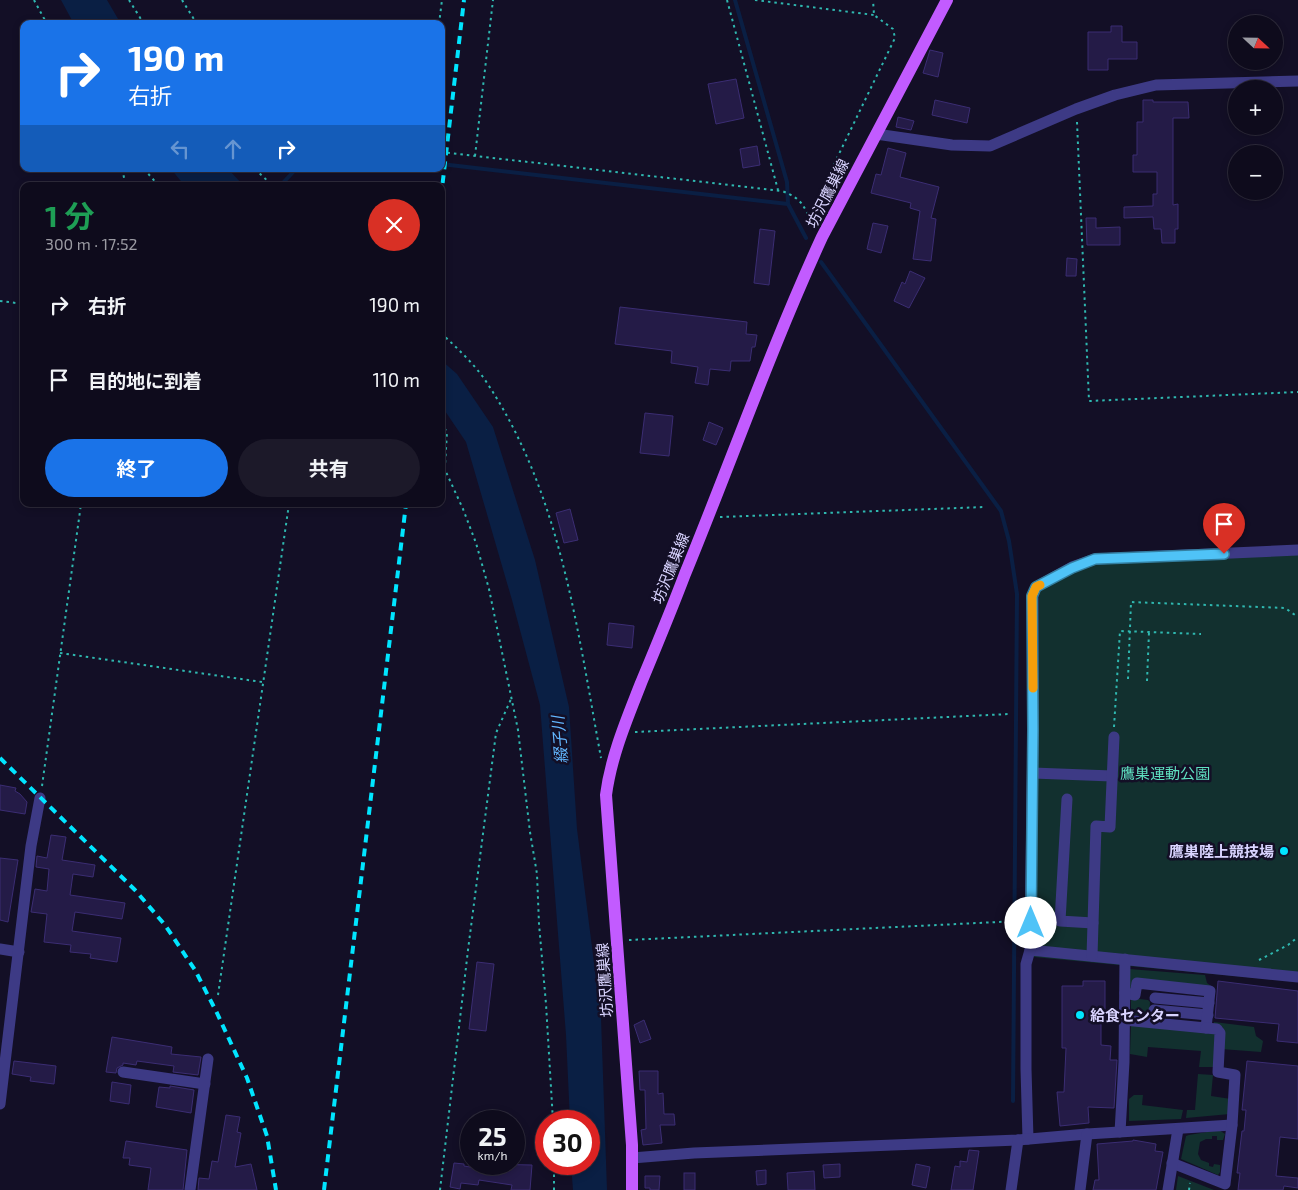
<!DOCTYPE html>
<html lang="ja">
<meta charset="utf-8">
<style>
:root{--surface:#0e0b1c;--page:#1c1929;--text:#f1f3f6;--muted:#9b9ba3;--line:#2e2b3b;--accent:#1a73e8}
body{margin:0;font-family:"Exo 2","Noto Sans JP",sans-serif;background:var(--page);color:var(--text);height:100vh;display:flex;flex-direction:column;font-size:19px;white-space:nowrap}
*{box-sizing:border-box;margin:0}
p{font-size:16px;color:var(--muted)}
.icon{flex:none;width:28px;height:28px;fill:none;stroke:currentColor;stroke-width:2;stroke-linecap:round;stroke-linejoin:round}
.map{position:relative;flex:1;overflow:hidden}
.panel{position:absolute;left:20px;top:182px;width:425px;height:325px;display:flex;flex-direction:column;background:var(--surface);border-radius:10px;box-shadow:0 2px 8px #0003,0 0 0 1px var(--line)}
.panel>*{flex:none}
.hud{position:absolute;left:20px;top:20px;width:425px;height:152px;border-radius:10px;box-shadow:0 2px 8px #0003,0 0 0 1px var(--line);background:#1a73e8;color:#fff;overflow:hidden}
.needle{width:32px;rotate:112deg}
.tools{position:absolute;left:1228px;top:15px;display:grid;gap:10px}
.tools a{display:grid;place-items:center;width:55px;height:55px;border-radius:50%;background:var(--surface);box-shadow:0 2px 8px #0003,0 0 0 1px var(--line);font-size:25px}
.speed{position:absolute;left:460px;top:1110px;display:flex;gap:10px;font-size:25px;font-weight:700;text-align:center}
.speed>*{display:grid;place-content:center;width:65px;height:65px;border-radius:50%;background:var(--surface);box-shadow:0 2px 8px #0003,0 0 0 1px var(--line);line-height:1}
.speed small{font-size:12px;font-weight:400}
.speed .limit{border:8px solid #d22;background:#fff;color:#111}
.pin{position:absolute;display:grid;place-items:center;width:42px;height:42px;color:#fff;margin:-51px -21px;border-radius:50% 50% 50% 0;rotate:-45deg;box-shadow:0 0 5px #0007}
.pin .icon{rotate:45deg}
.me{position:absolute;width:55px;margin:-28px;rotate:0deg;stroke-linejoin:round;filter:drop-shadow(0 0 4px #0008)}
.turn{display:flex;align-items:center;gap:18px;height:105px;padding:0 25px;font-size:22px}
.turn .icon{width:65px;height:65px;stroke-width:2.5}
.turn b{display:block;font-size:35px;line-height:42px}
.lanes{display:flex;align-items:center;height:48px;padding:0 25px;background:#0003;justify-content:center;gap:25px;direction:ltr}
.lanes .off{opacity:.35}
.round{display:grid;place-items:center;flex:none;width:52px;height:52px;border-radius:26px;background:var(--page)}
.overview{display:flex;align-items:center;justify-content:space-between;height:85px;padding:0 25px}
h1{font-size:30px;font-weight:700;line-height:38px;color:#1e9e55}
.cta{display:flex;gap:10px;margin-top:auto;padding:10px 25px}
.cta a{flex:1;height:58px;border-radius:30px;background:var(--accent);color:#fff;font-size:20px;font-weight:700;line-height:58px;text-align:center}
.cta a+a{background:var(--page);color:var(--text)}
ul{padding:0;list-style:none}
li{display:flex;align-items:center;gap:15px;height:75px;padding:0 25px}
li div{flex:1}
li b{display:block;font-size:19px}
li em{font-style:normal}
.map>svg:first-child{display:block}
.green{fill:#12302f}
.water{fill:#0a1f44}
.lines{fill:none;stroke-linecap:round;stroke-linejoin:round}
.stream{stroke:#0a1f44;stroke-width:4}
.building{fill:#241b47;stroke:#3b2d73}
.path{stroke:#2fb8b0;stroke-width:2;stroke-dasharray:2.5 4;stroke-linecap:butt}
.minor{stroke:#3d3a85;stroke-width:11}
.major{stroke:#c25bff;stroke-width:12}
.rail{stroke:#00e5ff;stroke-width:4;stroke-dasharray:8 6;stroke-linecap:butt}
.route-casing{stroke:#337fa1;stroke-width:12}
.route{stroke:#4fc3f7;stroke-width:9}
.slow{stroke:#f59e0b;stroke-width:9}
.poi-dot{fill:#00e5ff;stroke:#130f26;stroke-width:2}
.labels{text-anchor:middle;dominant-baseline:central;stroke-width:5;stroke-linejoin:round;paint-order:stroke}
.street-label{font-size:15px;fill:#d9d4ff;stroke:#130f26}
.park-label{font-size:15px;fill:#5fe0c0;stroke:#130f26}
.poi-label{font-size:15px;font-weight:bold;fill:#d9d4ff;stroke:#130f26;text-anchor:end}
.water-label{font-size:16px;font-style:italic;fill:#62b6ff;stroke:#130f26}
</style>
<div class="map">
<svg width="1298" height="1190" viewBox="0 0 1298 1190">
<rect width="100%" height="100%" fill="#130f26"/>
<!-- green -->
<g class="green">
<path d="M 1298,550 L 1298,982 L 1034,957 L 1030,950 L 1036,587 L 1095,559 Z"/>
<path d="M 1129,969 L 1205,975 L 1207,983 L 1215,989 L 1134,981 L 1130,990 Z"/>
<path d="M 1131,998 L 1148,1000 L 1150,1002 L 1149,1016 L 1131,1014 Z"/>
<path d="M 1214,1022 L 1254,1027 L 1256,1036 L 1263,1041 L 1261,1052 L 1221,1049 L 1223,1027 L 1214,1026 Z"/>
<path d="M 1131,1023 L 1214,1032 L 1216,1036 L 1213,1067 L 1199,1067 L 1201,1051 L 1148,1047 L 1147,1057 L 1130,1054 Z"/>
<path d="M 1198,1074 L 1213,1075 L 1211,1096 L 1231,1099 L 1230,1114 L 1186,1118 L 1187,1110 L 1195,1110 Z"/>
<path d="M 1134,1095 L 1143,1095 L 1142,1105 L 1183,1110 L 1181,1119 L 1129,1121 L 1129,1099 Z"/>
<path d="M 1219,1130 L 1225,1134 L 1223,1140 L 1217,1140 L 1217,1136 L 1212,1136 L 1212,1139 L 1206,1139 L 1200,1142 L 1198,1154 L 1201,1160 L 1209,1163 L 1209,1166 L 1213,1167 L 1214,1164 L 1220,1165 L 1220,1172 L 1218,1175 L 1181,1159 L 1186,1136 L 1189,1135 Z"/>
<path d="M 1178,1176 L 1214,1190 L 1176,1190 Z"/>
</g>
<!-- water -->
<g class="water">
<path d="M 61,0 L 107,0 L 121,24 L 74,24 Z"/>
<path d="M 171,169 L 228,169 L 244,186 L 185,186 Z"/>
<path d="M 441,360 L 457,374 L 493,427 L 535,560 L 569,707 L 577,829 L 601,1018 L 607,1190 L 573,1190 L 571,1164 L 589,1164 L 589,1121 L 570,1121 L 566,1035 L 540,705 L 512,600 L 466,442 L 441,405 Z"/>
</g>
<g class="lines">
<!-- stream -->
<g class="stream">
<path d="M 735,0 L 787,182 L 788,204"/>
<path d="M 441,164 L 788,204 L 806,238"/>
<path d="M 280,186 L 296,169"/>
<path d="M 821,262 L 1001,511 L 1009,541 L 1017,594 L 1013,1101"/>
</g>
</g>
<!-- building -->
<g class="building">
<path d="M 1111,26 L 1122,26 L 1122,42 L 1137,42 L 1137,59 L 1108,59 L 1108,70 L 1088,70 L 1088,32 L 1111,32 Z"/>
<path d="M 930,50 L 943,53 L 938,77 L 923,73 Z"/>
<path d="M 736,79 L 744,118 L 716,124 L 708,84 Z"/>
<path d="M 935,100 L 970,108 L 967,123 L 932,115 Z"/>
<path d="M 1143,100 L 1153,100 L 1153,102 L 1188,102 L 1189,118 L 1173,118 L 1173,205 L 1178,204 L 1178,229 L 1175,229 L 1175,243 L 1162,243 L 1161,229 L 1154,229 L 1153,217 L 1124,218 L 1124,207 L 1153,206 L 1153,194 L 1157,194 L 1157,172 L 1133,172 L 1133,155 L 1137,155 L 1137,122 L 1143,122 Z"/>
<path d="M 898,117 L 914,121 L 911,130 L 896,127 Z"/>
<path d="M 757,146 L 760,165 L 743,168 L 740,149 Z"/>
<path d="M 888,148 L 906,153 L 900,177 L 939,187 L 931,218 L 936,219 L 931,261 L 913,259 L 920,211 L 910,208 L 911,203 L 871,193 L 876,174 L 881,175 Z"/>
<path d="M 1086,218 L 1096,218 L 1096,228 L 1120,227 L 1120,245 L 1087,245 Z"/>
<path d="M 873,223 L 888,226 L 881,253 L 867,249 Z"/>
<path d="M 760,229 L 775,231 L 769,285 L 754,283 Z"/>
<path d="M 1067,258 L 1077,259 L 1076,276 L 1066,276 Z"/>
<path d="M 910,271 L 925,278 L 909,308 L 894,301 L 902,282 L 905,284 Z"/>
<path d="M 620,307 L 747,322 L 746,334 L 757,335 L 755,347 L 752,347 L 750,361 L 731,361 L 730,371 L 710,369 L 708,385 L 695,383 L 698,367 L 671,363 L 672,351 L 615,344 Z"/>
<path d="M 645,413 L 673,416 L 669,456 L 640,453 Z"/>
<path d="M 709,422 L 723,428 L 716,445 L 703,440 Z"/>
<path d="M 570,509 L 578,540 L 564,543 L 556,513 Z"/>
<path d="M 609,623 L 634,626 L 632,648 L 607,645 Z"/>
<path d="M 0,785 L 16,788 L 15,791 L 20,794 L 27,802 L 25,814 L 0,810 Z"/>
<path d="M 51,835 L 66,837 L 62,860 L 95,865 L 93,877 L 73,874 L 70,895 L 125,903 L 122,919 L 75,912 L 72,931 L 121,938 L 117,962 L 90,958 L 91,954 L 70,952 L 71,945 L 44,942 L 47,914 L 31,912 L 35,889 L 47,891 L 49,869 L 36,867 L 37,856 L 47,858 Z"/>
<path d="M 0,858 L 18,860 L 8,922 L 0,920 Z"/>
<path d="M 477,962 L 494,964 L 486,1031 L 469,1029 Z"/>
<path d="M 1083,981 L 1105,981 L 1105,1011 L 1101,1011 L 1101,1045 L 1111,1046 L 1110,1060 L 1117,1060 L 1114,1108 L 1088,1107 L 1089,1123 L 1060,1126 L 1057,1092 L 1064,1092 L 1066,1048 L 1062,1048 L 1062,986 L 1083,986 Z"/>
<path d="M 1218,981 L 1298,991 L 1298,1043 L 1277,1041 L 1279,1024 L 1215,1018 Z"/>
<path d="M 644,1020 L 651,1039 L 640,1043 L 634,1025 Z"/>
<path d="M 112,1037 L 172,1047 L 171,1054 L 201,1057 L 198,1075 L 173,1072 L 174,1066 L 137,1061 L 136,1065 L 123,1063 L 123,1065 L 117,1068 L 116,1073 L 106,1072 Z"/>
<path d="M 14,1061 L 56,1066 L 54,1084 L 30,1081 L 31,1077 L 12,1074 Z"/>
<path d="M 1247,1061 L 1298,1066 L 1298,1139 L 1280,1137 L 1276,1176 L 1298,1178 L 1298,1188 L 1284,1186 L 1283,1190 L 1238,1190 L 1240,1173 L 1237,1173 L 1242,1131 L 1244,1131 L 1246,1110 L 1242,1110 Z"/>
<path d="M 639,1071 L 658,1071 L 658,1094 L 663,1093 L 664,1114 L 674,1114 L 675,1125 L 660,1125 L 662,1143 L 643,1145 L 641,1130 L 646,1129 L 645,1090 L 640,1090 Z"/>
<path d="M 112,1082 L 131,1085 L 129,1104 L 110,1101 Z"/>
<path d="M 170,1086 L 194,1090 L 191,1113 L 156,1107 L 159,1087 L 170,1088 Z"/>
<path d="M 226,1115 L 240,1117 L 237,1132 L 241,1133 L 235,1167 L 251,1164 L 257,1190 L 198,1190 L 199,1178 L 209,1179 L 212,1161 L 218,1162 Z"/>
<path d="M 1133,1140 L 1156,1144 L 1155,1151 L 1163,1152 L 1156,1190 L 1093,1190 L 1095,1180 L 1099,1180 L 1097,1144 L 1133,1141 Z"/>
<path d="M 126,1141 L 187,1150 L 183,1190 L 148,1190 L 151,1168 L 129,1165 L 130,1158 L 123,1158 Z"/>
<path d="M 969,1150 L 979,1151 L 973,1190 L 951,1190 L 955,1166 L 960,1167 L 960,1161 L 967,1162 Z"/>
<path d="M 454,1163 L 464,1164 L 464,1166 L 482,1169 L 483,1164 L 532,1165 L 530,1190 L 511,1190 L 512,1185 L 479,1180 L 478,1185 L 461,1183 L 460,1189 L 450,1187 Z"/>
<path d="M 840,1164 L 840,1177 L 824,1178 L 823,1165 Z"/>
<path d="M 916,1164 L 930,1167 L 926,1188 L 912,1185 Z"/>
<path d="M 766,1170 L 766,1184 L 757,1185 L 756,1171 Z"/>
<path d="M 814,1171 L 815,1190 L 788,1190 L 787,1173 Z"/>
<rect x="684" y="1173" width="11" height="17"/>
<path d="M 645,1176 L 660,1176 L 659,1190 L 650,1190 L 650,1188 L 645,1188 Z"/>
</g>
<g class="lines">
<!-- path -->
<g class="path">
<path d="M 34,0 L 47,24"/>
<path d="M 129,0 L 144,24"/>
<path d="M 182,0 L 197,24"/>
<path d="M 727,0 L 778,190"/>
<path d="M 755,0 L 874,15"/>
<path d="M 439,24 L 442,0"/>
<path d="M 1077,122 L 1089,401 L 1298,392"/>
<path d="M 441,152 L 782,191 C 805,200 802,206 814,225"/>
<path d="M 475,156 L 493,0"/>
<path d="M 122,169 L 126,186"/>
<path d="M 144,169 L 159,186"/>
<path d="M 255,169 L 273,186"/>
<path d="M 810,218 L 838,156 L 895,38 L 893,29 L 874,15 L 873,0"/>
<path d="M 0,301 L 24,304"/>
<path d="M 441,333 C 456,347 471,361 483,377 C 560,489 577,627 601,758"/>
<path d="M 441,423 L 447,432 L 445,466"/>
<path d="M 441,461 L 463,509 L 476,543 L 489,589 L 518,730 L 530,832 L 537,874 L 539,924 L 546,1004 L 553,1121"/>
<path d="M 720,517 L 985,507"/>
<path d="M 60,653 L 262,682"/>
<path d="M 1128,679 L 1131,602 L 1285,608 L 1298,617"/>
<path d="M 1147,681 L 1149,632"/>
<path d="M 1114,727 L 1120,631 L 1201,634"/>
<path d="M 635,732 L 1010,714"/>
<path d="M 42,786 L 81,504"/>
<path d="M 629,940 L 1019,921"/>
<path d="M 1259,960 L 1288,945 L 1298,937"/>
<path d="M 218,995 L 289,504"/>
<path d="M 440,1190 L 468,950 L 496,733 L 511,699"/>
<path d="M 554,1190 L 554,1164"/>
<path d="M 1189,1190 L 1190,1183"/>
</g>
<!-- minor -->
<g class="minor">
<path d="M 876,134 L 952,145 L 990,146 L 1076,109 L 1115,95 L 1156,85 L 1298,81"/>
<path d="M 1033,773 L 1112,776"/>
<path d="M 1067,799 L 1060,921 L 1093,923"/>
<path d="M 0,949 L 19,952"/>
<path d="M 1030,950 L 1298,977"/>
<path d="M 1092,956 L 1096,826 L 1110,827 L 1114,737"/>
<path d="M 1155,998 L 1209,1003"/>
<path d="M 1154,1010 L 1208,1015"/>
<path d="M 1124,1020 L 1206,1028 L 1210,991 L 1137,983 L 1135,995 L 1125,993"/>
<path d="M 123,1072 L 205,1084"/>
<path d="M 0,1104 L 31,846 L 40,798"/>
<path d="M 1120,1132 L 1124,1062 L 1125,959"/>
<path d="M 1028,1139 L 1026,1069 L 1026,964 L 1030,950 L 1033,730 L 1033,596 L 1036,587 L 1072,567 L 1095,559 L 1298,550"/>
<path d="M 632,1158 L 694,1153 L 1018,1140 L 1087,1134 L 1232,1125"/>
<path d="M 1172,1163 L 1225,1184 L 1232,1125 L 1235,1075 L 1218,1072 L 1220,1033 L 1217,1029 L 1206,1028"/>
<path d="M 190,1190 L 208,1059"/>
<path d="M 1011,1190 L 1018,1140"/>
<path d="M 1080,1190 L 1087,1134"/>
<path d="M 1168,1190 L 1178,1129"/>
</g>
<!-- major -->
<path class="major" d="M 632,1190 L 632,1145 L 606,795 C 611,756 627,719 641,683 C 656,647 671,611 685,574 C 731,462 771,348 822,237 L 947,0"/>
<!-- rail -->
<g class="rail">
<path d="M 441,197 L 464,0"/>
<path d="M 0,758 L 135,890 L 165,925 L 195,970 L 217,1013 L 247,1078 L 267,1136 L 276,1190"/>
<path d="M 324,1190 L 406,504"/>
</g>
</g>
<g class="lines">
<defs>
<path id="route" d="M 1031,923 L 1033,730 L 1032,596 L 1036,587 L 1072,568 L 1095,559 L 1224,554"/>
</defs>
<!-- route casing -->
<use href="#route" class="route-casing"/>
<!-- route -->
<use href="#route" class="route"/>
<!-- slow -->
<path class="slow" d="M 1033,688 L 1032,596 L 1036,587 L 1040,585"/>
</g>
<!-- markers -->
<g class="poi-dot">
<circle cx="1284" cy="851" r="5"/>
<circle cx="1080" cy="1015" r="5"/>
</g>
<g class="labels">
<!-- street labels -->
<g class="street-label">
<text transform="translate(827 193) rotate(-63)">坊沢鷹巣線</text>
<text transform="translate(670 568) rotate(-68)">坊沢鷹巣線</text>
<text transform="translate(604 980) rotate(-94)">坊沢鷹巣線</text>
</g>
<!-- park labels -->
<g class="park-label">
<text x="1165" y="773">鷹巣運動公園</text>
</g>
<!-- poi labels -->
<g class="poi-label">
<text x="1274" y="851">鷹巣陸上競技場</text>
<text x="1090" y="1015" text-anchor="start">給食センター</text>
</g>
<!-- water labels -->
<g class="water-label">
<text transform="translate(559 740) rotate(-95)">綴子川</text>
</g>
</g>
</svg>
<div class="tools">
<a><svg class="needle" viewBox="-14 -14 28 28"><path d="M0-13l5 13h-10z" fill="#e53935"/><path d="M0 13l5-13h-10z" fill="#9b9ba3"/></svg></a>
<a>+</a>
<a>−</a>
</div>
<div class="speed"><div>25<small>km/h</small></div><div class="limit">30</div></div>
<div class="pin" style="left:1224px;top:554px;background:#d93025"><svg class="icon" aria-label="arrive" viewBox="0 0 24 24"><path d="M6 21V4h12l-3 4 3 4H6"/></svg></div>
<svg class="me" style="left:1031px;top:923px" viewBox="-20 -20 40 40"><circle r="19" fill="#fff"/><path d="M0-13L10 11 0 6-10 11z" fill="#4fc3f7"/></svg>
<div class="hud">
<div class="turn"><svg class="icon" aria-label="right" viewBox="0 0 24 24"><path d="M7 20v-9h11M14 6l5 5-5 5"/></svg><div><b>190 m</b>右折</div></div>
<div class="lanes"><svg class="icon off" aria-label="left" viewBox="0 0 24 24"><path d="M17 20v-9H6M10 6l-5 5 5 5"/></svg><svg class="icon off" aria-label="ahead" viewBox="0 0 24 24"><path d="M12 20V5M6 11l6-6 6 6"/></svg><svg class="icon" aria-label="right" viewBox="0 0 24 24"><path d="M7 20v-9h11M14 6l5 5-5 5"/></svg></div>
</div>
<section class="panel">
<div class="overview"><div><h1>1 分</h1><p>300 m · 17:52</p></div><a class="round" style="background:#d93025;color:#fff"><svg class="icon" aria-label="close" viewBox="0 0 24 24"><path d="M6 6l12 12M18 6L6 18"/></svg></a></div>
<ul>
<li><svg class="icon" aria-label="right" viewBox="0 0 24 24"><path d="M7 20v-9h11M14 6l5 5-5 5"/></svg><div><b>右折</b></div><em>190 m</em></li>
<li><svg class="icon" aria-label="arrive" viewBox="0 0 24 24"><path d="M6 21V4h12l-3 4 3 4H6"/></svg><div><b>目的地に到着</b></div><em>110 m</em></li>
</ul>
<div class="cta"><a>終了</a><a>共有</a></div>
</section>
</div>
